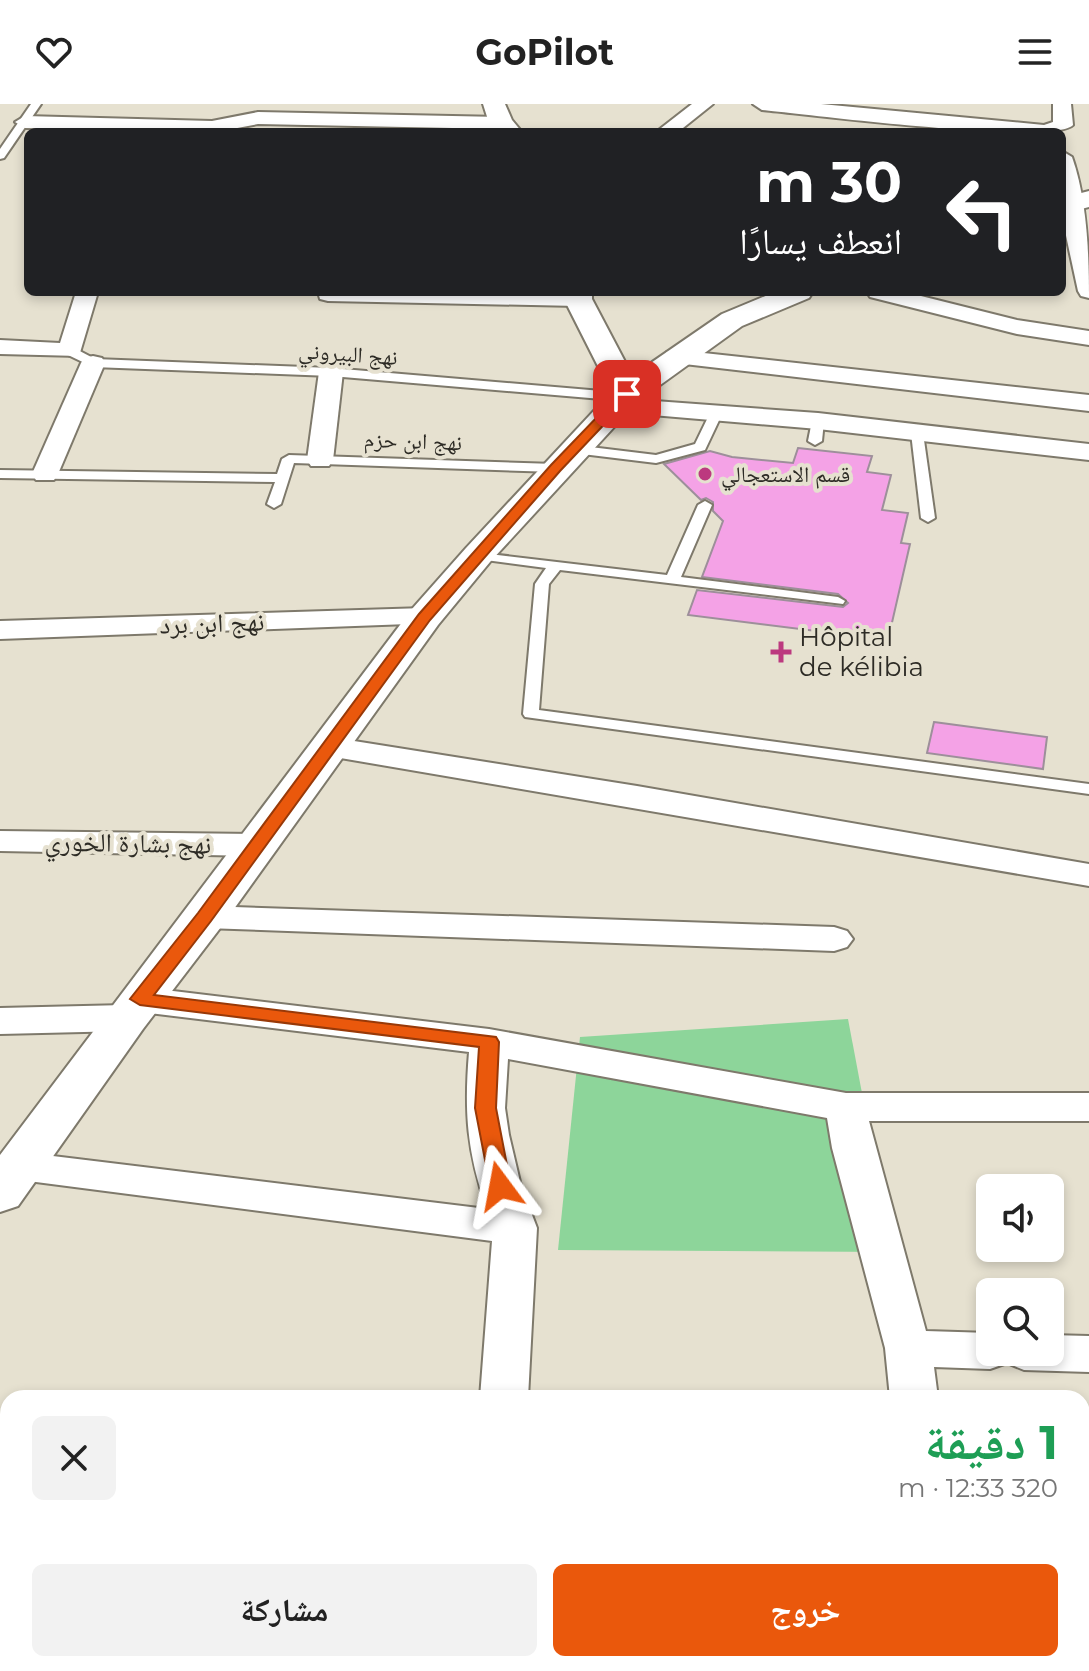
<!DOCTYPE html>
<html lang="ar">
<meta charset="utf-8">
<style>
:root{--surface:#fff;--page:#f2f2f2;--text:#222;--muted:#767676;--accent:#ea580c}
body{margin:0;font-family:Montserrat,"Noto Naskh Arabic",sans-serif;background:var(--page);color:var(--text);direction:rtl;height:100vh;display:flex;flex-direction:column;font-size:30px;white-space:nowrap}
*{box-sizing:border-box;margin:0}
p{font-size:26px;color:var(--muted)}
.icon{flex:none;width:44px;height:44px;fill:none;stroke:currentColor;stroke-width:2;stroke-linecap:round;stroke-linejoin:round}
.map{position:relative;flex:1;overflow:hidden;direction:ltr}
.details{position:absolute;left:0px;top:1286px;width:1090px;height:282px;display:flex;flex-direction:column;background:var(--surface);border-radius:24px 24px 0 0;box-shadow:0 4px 12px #0003;direction:rtl}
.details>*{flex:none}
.guide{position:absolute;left:24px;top:24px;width:1042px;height:168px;border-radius:12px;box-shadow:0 4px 12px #0003;direction:rtl;background:#202124;color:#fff;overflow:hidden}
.tools{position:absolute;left:976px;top:1070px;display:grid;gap:16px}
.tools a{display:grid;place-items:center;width:88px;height:88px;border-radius:12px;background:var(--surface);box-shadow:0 4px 12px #0003;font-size:40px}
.pin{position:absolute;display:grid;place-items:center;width:68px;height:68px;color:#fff;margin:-34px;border-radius:16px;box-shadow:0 4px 12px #0006}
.me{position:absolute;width:88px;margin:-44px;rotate:347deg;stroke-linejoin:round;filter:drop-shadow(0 0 6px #0008)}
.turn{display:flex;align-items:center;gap:28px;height:168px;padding:0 32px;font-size:36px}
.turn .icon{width:104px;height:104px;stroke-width:2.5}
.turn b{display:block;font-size:56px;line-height:68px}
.round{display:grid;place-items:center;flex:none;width:84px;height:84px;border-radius:12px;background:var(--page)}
.overview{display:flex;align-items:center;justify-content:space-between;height:136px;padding:0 32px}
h1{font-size:48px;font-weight:700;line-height:60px;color:#1e9e55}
.button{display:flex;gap:16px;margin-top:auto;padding:16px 32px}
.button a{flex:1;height:92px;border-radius:12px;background:var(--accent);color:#fff;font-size:32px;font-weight:700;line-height:92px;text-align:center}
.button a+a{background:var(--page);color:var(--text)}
header{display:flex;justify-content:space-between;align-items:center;height:104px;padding:0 32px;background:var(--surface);font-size:36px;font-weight:700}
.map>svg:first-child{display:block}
.green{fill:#8dd59a}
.building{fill:#f4a2e6;stroke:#9d8f9a;stroke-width:2}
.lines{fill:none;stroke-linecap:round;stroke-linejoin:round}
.lane-casing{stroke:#7e796b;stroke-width:4}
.street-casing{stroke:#7e796b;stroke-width:4}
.secondary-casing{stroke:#7e796b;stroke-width:4}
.primary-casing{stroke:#7e796b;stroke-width:4}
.lane{fill:#fff;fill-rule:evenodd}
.street{fill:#fff;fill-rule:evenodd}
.secondary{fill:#fff;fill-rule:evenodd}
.primary{fill:#fff;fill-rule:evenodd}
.route{fill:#ea580c;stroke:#983908;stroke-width:2}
.poi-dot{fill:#bc397f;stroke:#e6e1d0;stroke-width:3}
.labels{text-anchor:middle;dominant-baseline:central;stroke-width:8;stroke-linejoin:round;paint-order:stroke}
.far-street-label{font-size:22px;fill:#2d2b25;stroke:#e6e1d0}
.far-poi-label{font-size:22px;fill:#2d2b25;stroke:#e6e1d0;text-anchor:start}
.street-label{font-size:26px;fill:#2d2b25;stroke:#e6e1d0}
.poi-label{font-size:26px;fill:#2d2b25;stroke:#e6e1d0;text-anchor:start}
</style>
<header><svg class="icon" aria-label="menu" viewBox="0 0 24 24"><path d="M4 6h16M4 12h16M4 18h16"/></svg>GoPilot<svg class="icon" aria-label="heart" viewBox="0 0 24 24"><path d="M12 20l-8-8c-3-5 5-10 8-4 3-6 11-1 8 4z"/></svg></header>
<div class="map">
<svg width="1089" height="1567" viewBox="0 0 1089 1567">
<rect width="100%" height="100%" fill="#e6e1d0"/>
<!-- green -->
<path class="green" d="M 848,915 L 892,1148 L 558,1146 L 580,933 Z"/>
<!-- building -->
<g class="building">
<path d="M 798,344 L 872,352 L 867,368 L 891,371 L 882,406 L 908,409 L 901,439 L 910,440 L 888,536 L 688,511 L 697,486 L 843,503 L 848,499 L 838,490 L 702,473 L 723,417 L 713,407 L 713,398 L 706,394 L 701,396 L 664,360 L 710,347 L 732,353 L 793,359 Z"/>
<path d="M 934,618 L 1047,633 L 1043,665 L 927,649 Z"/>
</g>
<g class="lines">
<defs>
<g id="lane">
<path d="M 31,0 L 41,0 L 4,54 L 0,55 L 0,45 Z"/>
<path d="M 66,244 L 74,244 L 95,255 L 331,264 L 625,289 L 631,293 L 625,297 L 331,272 L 93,263 L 66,250 Z"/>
<path d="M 711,307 L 722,310 L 705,346 L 656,359 L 574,349 L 567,345 L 574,341 L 656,351 L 695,340 Z"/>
<path d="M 818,313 L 824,317 L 822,337 L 815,341 L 808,337 L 812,317 Z"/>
<path d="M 917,325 L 923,329 L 935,414 L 928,418 L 921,414 L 911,329 Z"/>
<path d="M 289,351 L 555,360 L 562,364 L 555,368 L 294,359 L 281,400 L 274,404 L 267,400 L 275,378 L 0,374 L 0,366 L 277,370 L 282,355 Z"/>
<path d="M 705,397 L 712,401 L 681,473 L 838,493 L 845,497 L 843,500 L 560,466 L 549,480 L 539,606 L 1089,680 L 1089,690 L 525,613 L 523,610 L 535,480 L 546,464 L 478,455 L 473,454 L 473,448 L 667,471 L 698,401 Z"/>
</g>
<g id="street">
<path d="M 692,0 L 713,0 L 678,28 L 656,28 Z"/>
<path d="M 753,0 L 821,0 L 1044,21 L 1053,18 L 1053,0 L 1071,0 L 1073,21 C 1054,42 804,10 762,6 Z"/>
<path d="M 258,8 L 501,13 L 511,19 L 501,25 L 258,20 L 216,28 L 25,24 L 15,18 L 25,12 L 212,17 Z"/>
<path d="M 1062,47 L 1072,53 C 1087,95 1089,150 1089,194 L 1081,192 L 1078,187 L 1062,113 Z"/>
<path d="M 76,188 L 98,188 L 79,252 L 0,250 L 0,236 L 60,239 Z"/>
<path d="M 318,188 L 578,188 L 586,190 L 589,195 L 586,200 L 578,202 L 328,197 L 320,195 Z"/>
<path d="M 867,188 L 905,188 L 1017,216 L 1089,227 L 1089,241 L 1017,230 L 870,193 Z"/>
<path d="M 676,246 L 1089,291 L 1089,307 L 667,258 L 664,253 L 667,248 Z"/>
<path d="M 93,252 L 102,254 L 105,259 L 58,370 L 54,376 L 36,376 L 32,370 L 81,259 L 84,254 Z"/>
<path d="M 331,261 L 340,263 L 343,268 L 333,356 L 329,362 L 311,362 L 307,356 L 319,268 L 322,263 Z"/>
<path d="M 614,294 L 818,309 L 1089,340 L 1089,356 L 818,325 L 605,307 L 601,302 L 605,297 Z"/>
<path d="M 425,504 L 436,507 L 440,513 L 436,519 L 0,535 L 0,517 Z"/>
<path d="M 329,633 L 637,682 L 1089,760 L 1089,782 L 317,650 L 313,643 L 317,636 Z"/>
<path d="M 0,727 L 256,730 L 268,734 L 274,741 L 268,748 L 256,752 L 0,747 Z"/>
<path d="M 205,802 L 834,823 L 847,827 L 853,835 L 847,843 L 834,847 L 205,824 L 192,821 L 187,813 L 192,805 Z"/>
<path d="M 140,883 L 489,925 L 846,989 L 1089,989 L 1089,1017 L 869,1017 L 926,1227 L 990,1229 L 990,1248 L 1050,1248 L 1050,1231 L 1089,1232 L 1089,1268 L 1024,1266 L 1007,1259 L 990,1265 L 934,1263 L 938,1294 L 890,1294 L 885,1244 L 832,1044 L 827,1014 L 508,955 L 505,1004 L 509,1031 L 521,1082 L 537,1124 L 528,1294 L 480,1294 L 492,1137 L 5,1074 L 0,1061 L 5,1052 L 20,1048 L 487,1105 C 467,1048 464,1008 469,948 L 141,908 L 145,914 L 140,923 L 126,927 L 0,930 L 0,904 L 125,901 L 121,895 L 126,886 Z"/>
<path d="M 0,1312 L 8,1314 L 8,1352 L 0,1350 Z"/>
<path d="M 952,1560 L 1006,1560 L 1008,1567 L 954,1567 Z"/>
</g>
<g id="secondary">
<path d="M 483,0 L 505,0 L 512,16 L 522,28 L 497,28 L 489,19 Z"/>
<path d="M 564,188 L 592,188 L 592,195 L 642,290 L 638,297 L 627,299 L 616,297 L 612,290 L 564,195 Z"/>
</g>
<g id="primary">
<path d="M 1089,87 L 1089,103 L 1062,110 L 1062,94 Z"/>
<path d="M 775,188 L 813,188 L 809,194 L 742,222 L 638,297 L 490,458 L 438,521 L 221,823 L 143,925 L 18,1102 L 0,1108 L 0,1051 L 412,505 L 466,444 L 616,283 L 722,210 Z"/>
</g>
</defs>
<!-- lane casing -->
<use href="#lane" class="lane-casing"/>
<!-- street casing -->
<use href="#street" class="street-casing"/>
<!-- secondary casing -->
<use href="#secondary" class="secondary-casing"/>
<!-- primary casing -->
<use href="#primary" class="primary-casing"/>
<!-- lane -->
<use href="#lane" class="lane"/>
<!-- street -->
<use href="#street" class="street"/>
<!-- secondary -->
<use href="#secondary" class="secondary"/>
<!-- primary -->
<use href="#primary" class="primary"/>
</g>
<!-- route -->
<path class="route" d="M 622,287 L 633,290 L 560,367 L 430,516 L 211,817 L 154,891 L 496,933 L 499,938 L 496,1004 L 511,1082 L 508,1088 L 493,1088 L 490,1082 L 475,1004 L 479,943 L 140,901 L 130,895 L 198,809 L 419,510 L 551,361 Z"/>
<!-- markers -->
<g class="poi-dot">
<circle cx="705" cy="370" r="8"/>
<path d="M777 536h8v8h8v8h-8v8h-8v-8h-8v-8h8z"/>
</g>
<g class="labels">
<!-- far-street labels -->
<g class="far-street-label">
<text transform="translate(348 250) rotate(4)">نهج البيروني</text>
<text transform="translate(413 337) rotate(2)">نهج ابن حزم</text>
</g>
<!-- far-poi labels -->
<g class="far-poi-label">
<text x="721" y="370">قسم الاستعجالي</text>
</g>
<!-- street labels -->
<g class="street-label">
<text transform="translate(212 519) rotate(-2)">نهج ابن برد</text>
<text transform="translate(128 739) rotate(1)">نهج بشارة الخوري</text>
</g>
<!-- poi labels -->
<g class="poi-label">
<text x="799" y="533">Hôpital<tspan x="799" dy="30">de kélibia</tspan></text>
</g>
</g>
</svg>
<div class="tools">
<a><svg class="icon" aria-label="sound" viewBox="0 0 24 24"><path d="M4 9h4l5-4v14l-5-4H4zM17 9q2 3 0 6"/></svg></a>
<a><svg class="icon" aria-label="search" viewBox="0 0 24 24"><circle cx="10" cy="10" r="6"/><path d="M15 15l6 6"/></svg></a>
</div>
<div class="pin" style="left:627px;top:290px;background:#d93025"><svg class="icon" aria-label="arrive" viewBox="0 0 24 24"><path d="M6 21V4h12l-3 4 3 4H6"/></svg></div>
<svg class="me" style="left:500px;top:1082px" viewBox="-20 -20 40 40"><path d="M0-17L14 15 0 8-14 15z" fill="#ea580c" stroke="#fff" stroke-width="4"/></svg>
<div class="guide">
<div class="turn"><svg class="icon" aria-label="left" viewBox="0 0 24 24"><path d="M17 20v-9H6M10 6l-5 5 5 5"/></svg><div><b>30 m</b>انعطف يسارًا</div></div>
</div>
<section class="details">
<div class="overview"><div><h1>1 دقيقة</h1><p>320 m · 12:33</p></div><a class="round"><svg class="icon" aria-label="close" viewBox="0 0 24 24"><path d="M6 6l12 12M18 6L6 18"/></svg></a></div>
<div class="button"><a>خروج</a><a>مشاركة</a></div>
</section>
</div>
